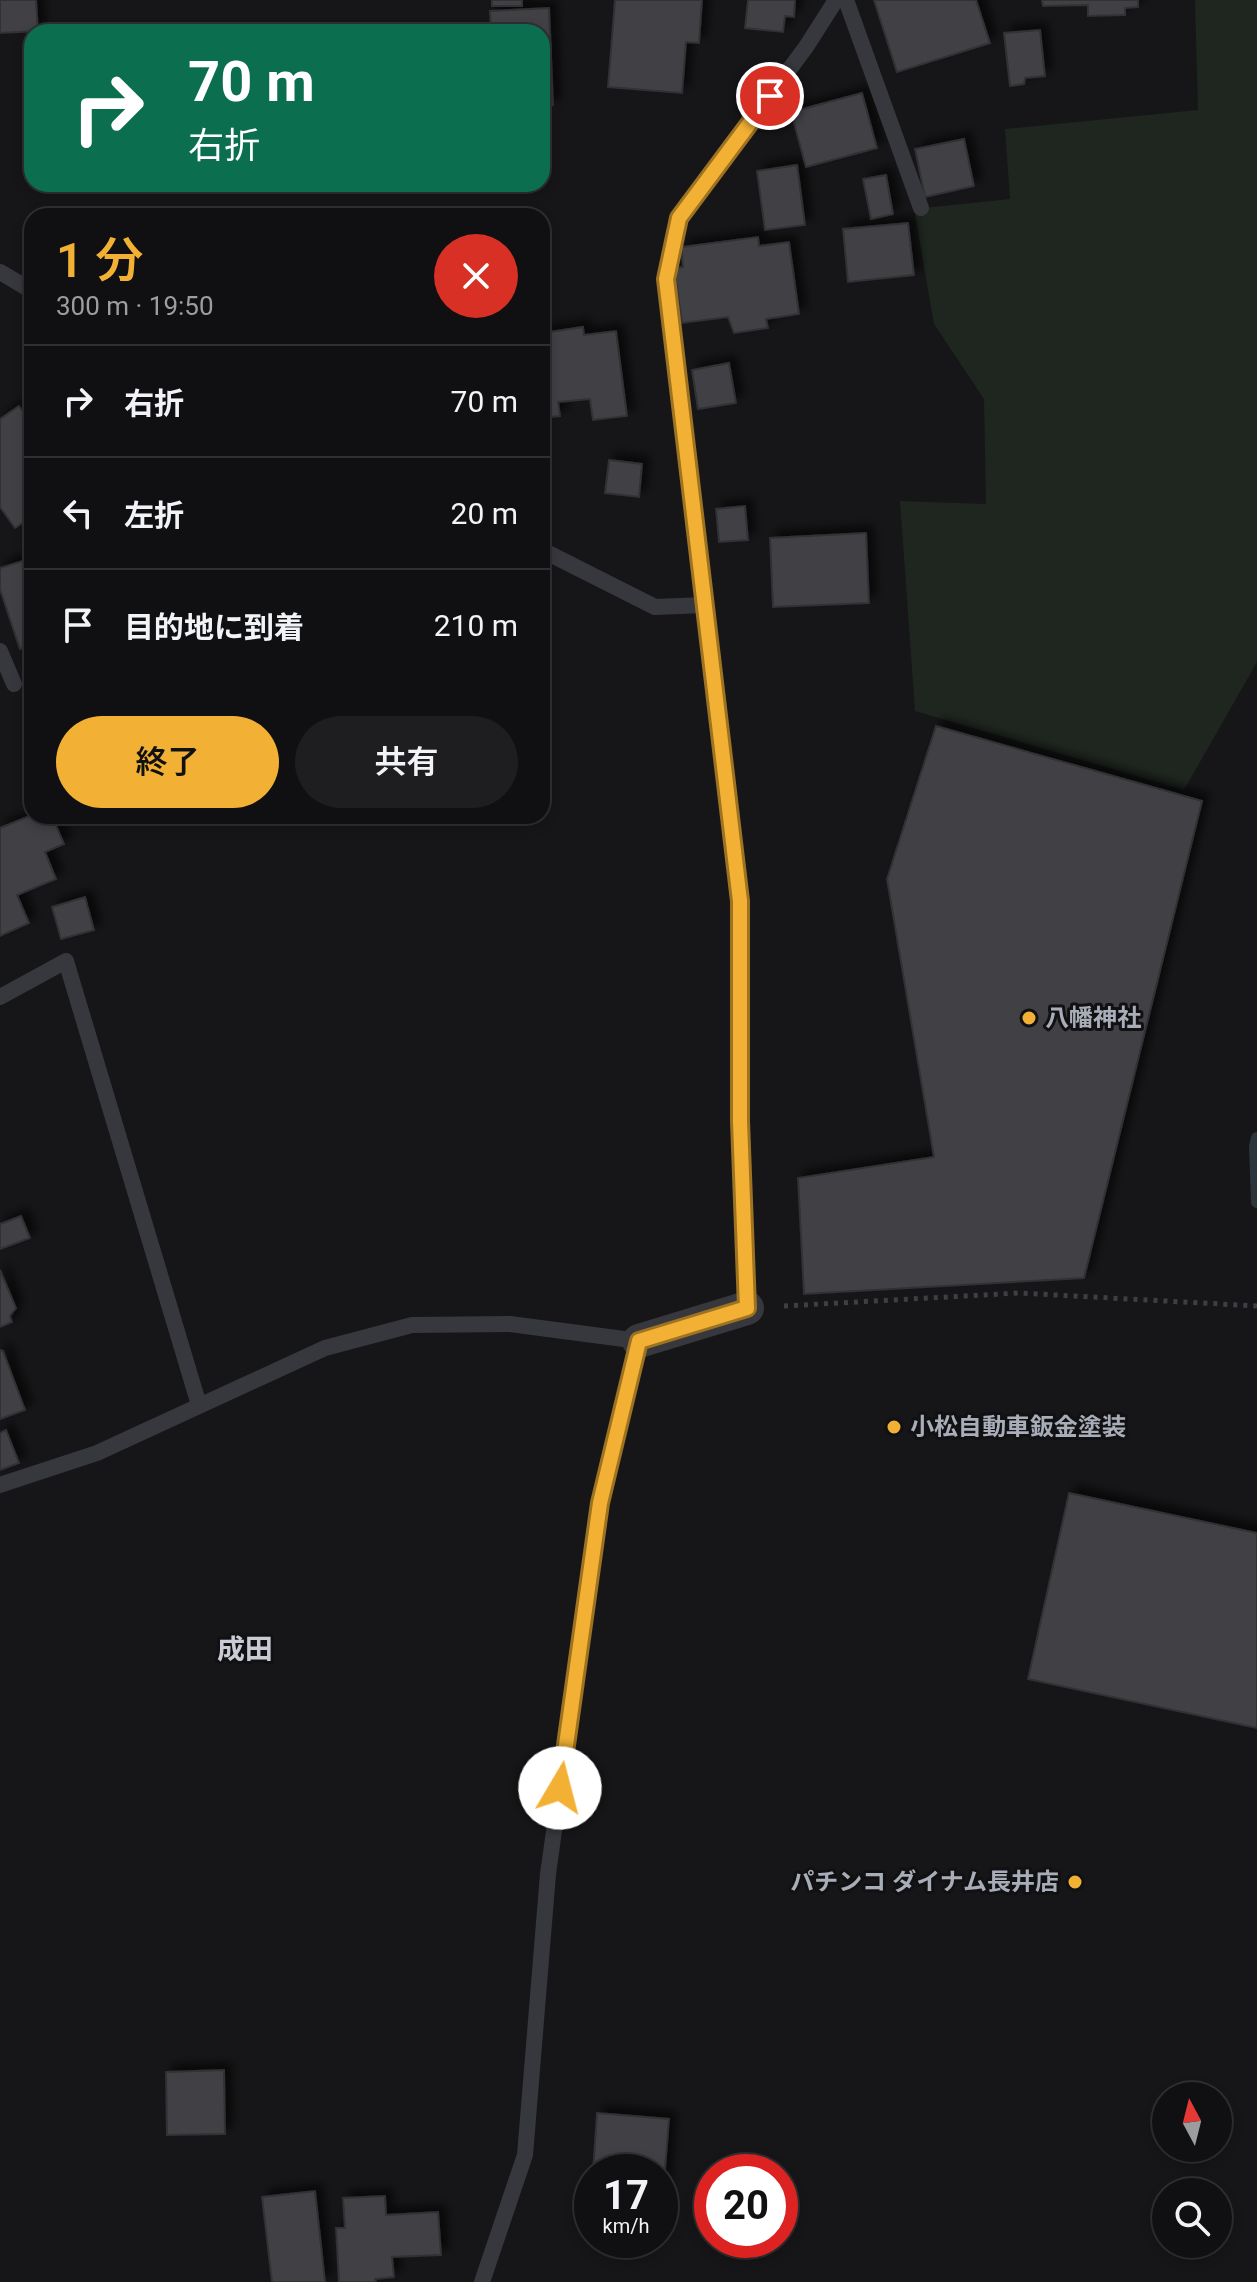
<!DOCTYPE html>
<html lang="ja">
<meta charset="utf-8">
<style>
:root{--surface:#101012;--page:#1e1e20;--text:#f1f3f6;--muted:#9c9d9f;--line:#303032;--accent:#f2b134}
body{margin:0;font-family:Roboto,"Noto Sans JP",sans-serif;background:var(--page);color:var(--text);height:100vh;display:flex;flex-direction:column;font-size:30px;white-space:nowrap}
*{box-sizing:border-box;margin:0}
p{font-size:26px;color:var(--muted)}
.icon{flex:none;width:44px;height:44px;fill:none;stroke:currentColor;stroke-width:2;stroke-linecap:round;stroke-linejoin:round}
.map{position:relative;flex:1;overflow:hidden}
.sheet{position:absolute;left:24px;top:208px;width:526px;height:616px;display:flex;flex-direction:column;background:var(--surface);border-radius:24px;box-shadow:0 4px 12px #0003,0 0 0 2px var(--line)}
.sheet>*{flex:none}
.guide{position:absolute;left:24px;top:24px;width:526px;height:168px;border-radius:24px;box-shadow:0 4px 12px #0003,0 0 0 2px var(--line);background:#0b6e4f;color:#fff;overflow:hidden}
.needle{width:52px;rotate:353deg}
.controls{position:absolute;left:1152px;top:2082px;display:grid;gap:16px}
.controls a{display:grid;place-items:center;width:80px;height:80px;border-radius:50%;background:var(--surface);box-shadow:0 4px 12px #0003,0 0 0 2px var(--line);font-size:40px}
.speed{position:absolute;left:574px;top:2154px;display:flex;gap:16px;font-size:40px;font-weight:700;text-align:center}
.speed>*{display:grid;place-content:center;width:104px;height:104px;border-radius:50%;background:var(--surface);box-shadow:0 4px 12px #0003,0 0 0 2px var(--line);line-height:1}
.speed small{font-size:20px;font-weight:400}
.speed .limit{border:12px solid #d22;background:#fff;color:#111}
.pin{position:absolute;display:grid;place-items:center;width:68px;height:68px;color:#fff;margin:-34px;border:4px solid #fff;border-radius:50%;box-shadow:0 2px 8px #0007}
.me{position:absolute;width:88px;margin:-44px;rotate:8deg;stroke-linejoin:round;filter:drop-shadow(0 0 6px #0008)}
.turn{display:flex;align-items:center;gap:28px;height:168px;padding:0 32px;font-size:36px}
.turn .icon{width:104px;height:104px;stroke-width:2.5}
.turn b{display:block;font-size:56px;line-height:68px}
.round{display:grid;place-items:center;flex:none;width:84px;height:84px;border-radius:42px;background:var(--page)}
.head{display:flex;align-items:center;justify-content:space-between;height:136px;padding:0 32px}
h1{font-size:48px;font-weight:600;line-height:60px;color:var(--accent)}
.cta{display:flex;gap:16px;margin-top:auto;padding:16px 32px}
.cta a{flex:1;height:92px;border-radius:48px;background:var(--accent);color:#111;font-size:32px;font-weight:600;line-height:92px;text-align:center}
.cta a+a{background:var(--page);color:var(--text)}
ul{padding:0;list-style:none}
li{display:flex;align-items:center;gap:24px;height:112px;padding:0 32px;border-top:2px solid var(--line)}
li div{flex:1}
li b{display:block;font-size:30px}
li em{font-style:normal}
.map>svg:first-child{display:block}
.green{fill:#1e261f}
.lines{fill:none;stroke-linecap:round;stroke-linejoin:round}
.stream{stroke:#2c353c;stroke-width:12}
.building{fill:#404145;stroke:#303034;stroke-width:2;filter:url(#shadow)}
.path{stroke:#3d3f44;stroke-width:5;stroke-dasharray:4 6;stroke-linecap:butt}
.service{stroke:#37383d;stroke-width:16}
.minor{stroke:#37383d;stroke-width:34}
.route-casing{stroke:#9d7322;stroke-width:20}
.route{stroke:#f2b134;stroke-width:14}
.poi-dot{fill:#f2b134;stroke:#111113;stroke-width:3}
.labels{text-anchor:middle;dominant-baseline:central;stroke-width:6;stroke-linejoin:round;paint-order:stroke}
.poi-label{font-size:24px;font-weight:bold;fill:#a8adb8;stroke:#111113;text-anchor:start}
.quarter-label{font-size:28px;font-weight:bold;fill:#c9ccd4;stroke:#111113}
</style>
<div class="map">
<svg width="1257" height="2282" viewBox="0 0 1257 2282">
<defs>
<filter id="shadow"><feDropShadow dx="7" dy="-7" stdDeviation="4" flood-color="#0009"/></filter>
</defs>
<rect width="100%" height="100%" fill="#161618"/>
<!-- green -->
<path class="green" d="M 1195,0 L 1257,0 L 1257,662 L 1184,790 L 915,711 L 900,501 L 986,504 L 984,399 L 934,324 L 914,209 L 1010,199 L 1005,129 L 1198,110 Z"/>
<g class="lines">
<!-- stream -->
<path class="stream" d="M 1257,1138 L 1255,1146 L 1257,1202"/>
</g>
<!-- building -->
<g class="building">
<path d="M 0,0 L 36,0 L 38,31 L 0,33 Z"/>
<rect x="492" y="0" width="30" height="6"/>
<path d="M 615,0 L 702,0 L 699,43 L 686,42 L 682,93 L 608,87 Z"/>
<path d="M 748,0 L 795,0 L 794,17 L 785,16 L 783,32 L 745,28 Z"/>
<path d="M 874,0 L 976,0 L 990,43 L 897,72 Z"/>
<path d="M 1042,0 L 1138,0 L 1138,7 L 1125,8 L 1125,15 L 1088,16 L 1088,5 L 1043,6 Z"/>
<path d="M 549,8 L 553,105 L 542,106 L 542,32 L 491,32 L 490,11 Z"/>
<path d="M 1040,30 L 1045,76 L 1025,78 L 1024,84 L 1010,86 L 1004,33 Z"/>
<path d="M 862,93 L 877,148 L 806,167 L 791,112 Z"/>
<path d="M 964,139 L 974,186 L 925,197 L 915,149 Z"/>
<path d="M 797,165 L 805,225 L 765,230 L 757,171 Z"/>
<path d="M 886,175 L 893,214 L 871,219 L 863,179 Z"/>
<path d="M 908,223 L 914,275 L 848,282 L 843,229 Z"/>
<path d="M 758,237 L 759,246 L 789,242 L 799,314 L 766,319 L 768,328 L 734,333 L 728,317 L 682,323 L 674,268 L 683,267 L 681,247 Z"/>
<path d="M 583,327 L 584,335 L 616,331 L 627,416 L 593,420 L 590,399 L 558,402 L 560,416 L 542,418 L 542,333 Z"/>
<path d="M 729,363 L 736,403 L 698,409 L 692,370 Z"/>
<path d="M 19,406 L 32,425 L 32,517 L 15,528 L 0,507 L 0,419 Z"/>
<path d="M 609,460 L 642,464 L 639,497 L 605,493 Z"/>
<path d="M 745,506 L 748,540 L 719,542 L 716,509 Z"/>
<path d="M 866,533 L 869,603 L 773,607 L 770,538 Z"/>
<path d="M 32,558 L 32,645 L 20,649 L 0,589 L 0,568 Z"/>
<path d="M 936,726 L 1202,801 L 1084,1278 L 804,1294 L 798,1178 L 934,1157 L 887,879 Z"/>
<path d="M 32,815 L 52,816 L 64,844 L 45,852 L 56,879 L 17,895 L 29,923 L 0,936 L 0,828 Z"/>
<path d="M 85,897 L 94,930 L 61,939 L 52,907 Z"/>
<path d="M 21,1216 L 30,1238 L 0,1249 L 0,1224 Z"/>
<path d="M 0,1270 L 16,1308 L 10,1316 L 12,1322 L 0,1327 Z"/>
<path d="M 0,1350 L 3,1351 L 25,1410 L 0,1419 Z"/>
<path d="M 6,1430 L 19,1463 L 0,1470 L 0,1433 Z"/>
<path d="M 1069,1493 L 1257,1533 L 1257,1728 L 1028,1679 Z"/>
<path d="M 224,2070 L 225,2134 L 167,2135 L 166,2072 Z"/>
<path d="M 597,2113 L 669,2119 L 661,2218 L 660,2172 L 593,2172 Z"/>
<path d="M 315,2191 L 325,2282 L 272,2282 L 262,2197 Z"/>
<path d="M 385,2196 L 386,2215 L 438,2212 L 441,2255 L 392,2257 L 394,2277 L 375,2279 L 376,2282 L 339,2282 L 336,2228 L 345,2228 L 343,2198 Z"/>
</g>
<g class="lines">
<!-- path -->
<path class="path" d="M 784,1306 L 1019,1293 L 1257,1306"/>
<!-- service -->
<g class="service">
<path d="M 846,0 L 921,208"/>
<path d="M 0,272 L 32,291"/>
<path d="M 542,550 L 655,607 L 704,605"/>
<path d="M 0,651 L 14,684"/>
<path d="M 0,997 L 66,961 L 199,1405"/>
<path d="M 747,1308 L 740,1121 L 740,901 L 666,279 L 679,218 L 806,47 L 836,0"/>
<path d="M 0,1485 L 97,1453 L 325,1348 L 412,1325 L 510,1324 L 639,1341 L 600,1503 L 548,1874 L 525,2155 L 482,2282"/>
</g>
<!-- minor -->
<path class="minor" d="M 639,1341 L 747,1308"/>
</g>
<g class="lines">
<defs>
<path id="route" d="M 560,1788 L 600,1503 L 639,1341 L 747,1308 L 740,1121 L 740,901 L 666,279 L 679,218 L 770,96"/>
</defs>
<!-- route casing -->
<use href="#route" class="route-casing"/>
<!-- route -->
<use href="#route" class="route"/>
</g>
<!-- markers -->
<g class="poi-dot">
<circle cx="1029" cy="1018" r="8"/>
<circle cx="894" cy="1427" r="8"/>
<circle cx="1075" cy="1882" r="8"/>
</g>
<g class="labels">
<!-- poi labels -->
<g class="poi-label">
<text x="1045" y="1018">八幡神社</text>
<text x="910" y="1427">小松自動車鈑金塗装</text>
<text x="1059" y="1882" text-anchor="end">パチンコ ダイナム長井店</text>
</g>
<!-- quarter labels -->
<g class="quarter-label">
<text x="245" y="1649">成田</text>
</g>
</g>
</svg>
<div class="controls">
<a><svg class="needle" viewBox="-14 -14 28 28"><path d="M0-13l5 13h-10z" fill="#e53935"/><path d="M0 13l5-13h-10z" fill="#9c9d9f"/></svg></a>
<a><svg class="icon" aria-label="search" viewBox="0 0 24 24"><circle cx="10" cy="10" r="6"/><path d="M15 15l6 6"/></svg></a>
</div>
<div class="speed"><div>17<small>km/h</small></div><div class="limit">20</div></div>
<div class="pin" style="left:770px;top:96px;background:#d93025"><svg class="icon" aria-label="arrive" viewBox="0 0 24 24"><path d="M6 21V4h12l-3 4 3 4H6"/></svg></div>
<svg class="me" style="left:560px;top:1788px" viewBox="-20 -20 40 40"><circle r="19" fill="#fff"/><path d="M0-13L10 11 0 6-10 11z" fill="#f2b134"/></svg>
<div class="guide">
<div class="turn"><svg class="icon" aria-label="right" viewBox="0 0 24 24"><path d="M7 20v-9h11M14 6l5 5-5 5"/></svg><div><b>70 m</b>右折</div></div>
</div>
<section class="sheet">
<div class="head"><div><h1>1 分</h1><p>300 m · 19:50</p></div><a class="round" style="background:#d93025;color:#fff"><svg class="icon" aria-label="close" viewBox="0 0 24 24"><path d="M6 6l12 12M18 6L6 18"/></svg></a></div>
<ul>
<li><svg class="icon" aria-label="right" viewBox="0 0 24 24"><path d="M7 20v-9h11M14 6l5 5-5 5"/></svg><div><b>右折</b></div><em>70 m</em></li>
<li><svg class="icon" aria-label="left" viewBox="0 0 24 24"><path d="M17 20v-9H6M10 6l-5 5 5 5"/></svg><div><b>左折</b></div><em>20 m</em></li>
<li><svg class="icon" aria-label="arrive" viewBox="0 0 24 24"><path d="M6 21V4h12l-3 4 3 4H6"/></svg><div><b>目的地に到着</b></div><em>210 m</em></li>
</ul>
<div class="cta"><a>終了</a><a>共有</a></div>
</section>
</div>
